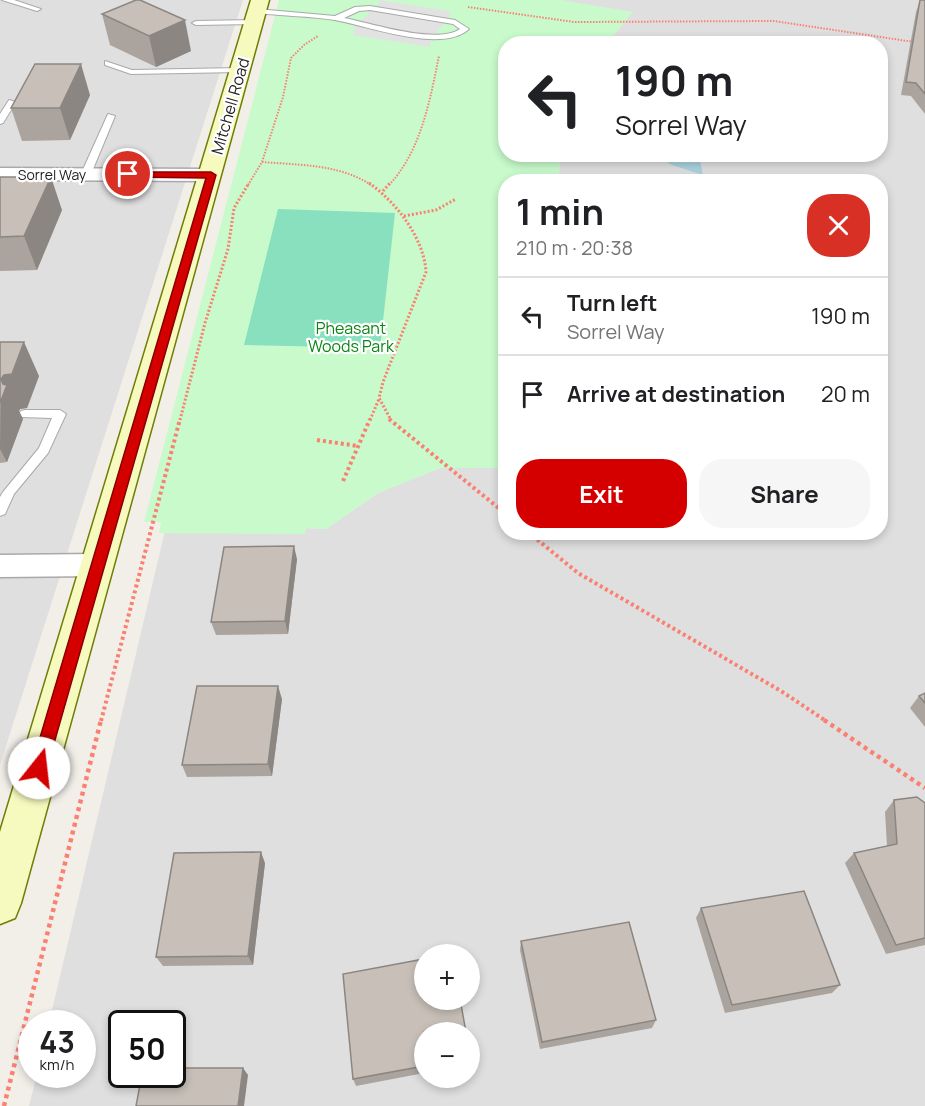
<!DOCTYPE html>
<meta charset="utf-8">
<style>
:root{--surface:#fff;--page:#f6f6f6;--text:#202124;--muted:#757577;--line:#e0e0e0;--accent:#d40000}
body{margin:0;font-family:Manrope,sans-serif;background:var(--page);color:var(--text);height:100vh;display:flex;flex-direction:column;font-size:22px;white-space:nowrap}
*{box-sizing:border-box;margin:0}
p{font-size:20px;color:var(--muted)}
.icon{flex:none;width:33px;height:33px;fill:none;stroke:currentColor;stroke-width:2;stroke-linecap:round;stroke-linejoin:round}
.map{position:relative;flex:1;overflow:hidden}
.panel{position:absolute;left:498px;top:174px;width:390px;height:366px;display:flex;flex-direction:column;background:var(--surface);border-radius:24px;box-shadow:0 3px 9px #0003}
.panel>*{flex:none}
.guide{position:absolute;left:498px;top:36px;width:390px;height:126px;border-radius:24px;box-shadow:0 3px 9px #0003;background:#fff;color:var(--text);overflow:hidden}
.buttons{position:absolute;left:414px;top:944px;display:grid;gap:12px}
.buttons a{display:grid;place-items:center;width:66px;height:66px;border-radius:50%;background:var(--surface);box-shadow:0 3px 9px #0003;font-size:30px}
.speed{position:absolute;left:18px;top:1010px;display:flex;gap:12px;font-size:30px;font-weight:700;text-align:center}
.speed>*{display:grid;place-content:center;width:78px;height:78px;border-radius:50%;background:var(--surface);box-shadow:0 3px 9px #0003;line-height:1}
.speed small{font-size:15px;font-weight:400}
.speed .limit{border:3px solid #111;border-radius:9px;background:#fff;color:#111}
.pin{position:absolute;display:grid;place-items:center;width:51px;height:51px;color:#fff;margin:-26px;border:3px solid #fff;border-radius:50%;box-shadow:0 2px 6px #0007}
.me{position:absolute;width:66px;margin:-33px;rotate:16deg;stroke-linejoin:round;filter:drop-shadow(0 0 4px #0008)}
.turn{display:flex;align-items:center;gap:21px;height:126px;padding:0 18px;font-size:27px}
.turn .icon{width:78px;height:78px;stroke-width:2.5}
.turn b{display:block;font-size:42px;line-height:51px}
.round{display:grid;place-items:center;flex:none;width:63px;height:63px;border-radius:24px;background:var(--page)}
.overview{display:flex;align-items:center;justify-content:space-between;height:102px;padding:0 18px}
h1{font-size:36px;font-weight:700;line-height:45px}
.action{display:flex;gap:12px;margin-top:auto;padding:12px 18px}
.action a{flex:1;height:69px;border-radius:24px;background:var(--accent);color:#fff;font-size:24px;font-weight:700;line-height:69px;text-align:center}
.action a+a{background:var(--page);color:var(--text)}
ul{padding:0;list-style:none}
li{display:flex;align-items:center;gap:18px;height:78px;padding:0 18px;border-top:2px solid var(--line)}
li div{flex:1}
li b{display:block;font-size:22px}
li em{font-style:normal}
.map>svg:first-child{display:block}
.residential{fill:#e0dfdf;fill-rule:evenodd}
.park{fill:#c8facc}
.pitch{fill:#88e0be}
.parking{fill:#e2e2e2}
.water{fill:#aad3df}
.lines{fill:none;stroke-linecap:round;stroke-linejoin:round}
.service-casing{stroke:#a9a9a9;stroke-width:2}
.minor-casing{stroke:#a9a9a9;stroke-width:3}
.secondary-casing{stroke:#707d05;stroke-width:3}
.path-far3{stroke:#fa8072;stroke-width:2;stroke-dasharray:1.5 1.5;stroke-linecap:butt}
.path-far2{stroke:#fa8072;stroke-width:3;stroke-dasharray:2 2;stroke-linecap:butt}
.path-far1{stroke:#fa8072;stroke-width:4;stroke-dasharray:3 3;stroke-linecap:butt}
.path{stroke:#fa8072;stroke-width:4.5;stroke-dasharray:4 4;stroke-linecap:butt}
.service{fill:#fff;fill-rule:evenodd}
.minor{fill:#fff;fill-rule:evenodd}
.secondary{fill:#f7fabf;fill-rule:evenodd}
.wall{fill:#aba49e}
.shaded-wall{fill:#8b8681}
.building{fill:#c7bfb8;stroke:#8b8681;stroke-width:1.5}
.route{fill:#d40000;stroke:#8a0000;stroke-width:1.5}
.labels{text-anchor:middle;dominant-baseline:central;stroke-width:4.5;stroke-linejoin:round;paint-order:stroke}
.far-street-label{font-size:14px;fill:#222;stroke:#fff}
.street-label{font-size:16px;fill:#222;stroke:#fff}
.park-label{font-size:16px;fill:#0c8416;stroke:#fff}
</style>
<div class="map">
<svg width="925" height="1106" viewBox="0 0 925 1106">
<rect width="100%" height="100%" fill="#f2efe9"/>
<!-- residential -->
<g class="residential">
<path d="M 0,0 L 243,0 L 0,765 Z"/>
<path d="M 561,0 L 925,0 L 925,1106 L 29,1106 L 37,1074 L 82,1074 L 82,1023 L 49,1023 L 167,522 L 326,529 L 378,493 L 440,468 L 505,468 L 506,532 L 880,532 L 880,182 L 593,182 L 559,174 L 560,155 L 880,154 L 880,44 L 596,43 L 613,36 L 587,6 ZM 424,954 L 470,954 L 470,999 L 424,999 ZM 122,1023 L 172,1023 L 172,1074 L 122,1074 ZM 424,1032 L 470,1032 L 470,1077 L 424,1077 Z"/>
</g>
<!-- park -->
<path class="park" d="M 279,0 L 561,0 L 633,12 L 613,36 L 596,43 L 506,44 L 506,154 L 560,155 L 559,174 L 593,181 L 506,182 L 505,468 L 440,468 L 378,493 L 326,529 L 307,528 L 304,534 L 159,533 L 161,522 L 144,522 Z"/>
<!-- pitch -->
<path class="pitch" d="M 278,209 L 395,213 L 380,348 L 244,345 Z"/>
<!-- parking -->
<path class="parking" d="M 379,0 L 449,11 L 450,16 L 430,40 L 430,47 L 353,35 L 355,26 L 378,5 Z"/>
<!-- water -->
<path class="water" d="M 655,155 L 699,155 L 703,175 L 672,165 Z"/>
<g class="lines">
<defs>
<g id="service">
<path d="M 2,0 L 14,0 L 41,9 L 37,11 Z"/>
<path d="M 370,6 L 455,20 L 469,29 C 442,54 368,26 335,20 C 309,16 283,16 257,13 L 253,11 L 257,9 L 335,16 L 355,7 ZM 370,10 L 453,24 L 460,29 C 436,45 371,23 344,18 L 359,11 Z"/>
<path d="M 254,20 L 257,20 L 257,24 L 196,25 L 192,23 L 196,21 Z"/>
<path d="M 105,61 L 132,70 L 240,68 L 244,70 L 240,72 L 131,74 L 105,65 Z"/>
<path d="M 9,100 L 16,102 L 3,123 L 0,124 L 0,114 Z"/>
<path d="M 108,114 L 115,116 L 91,174 L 83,176 L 81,174 Z"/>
<path d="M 25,410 L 60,410 L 66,414 L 48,453 L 14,494 L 5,514 L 0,516 L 0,497 L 3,492 L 39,448 L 52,418 L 21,417 L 19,414 L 21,411 Z"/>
</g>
<g id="minor">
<path d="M 0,168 L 211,169 L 218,171 L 220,175 L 218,179 L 211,181 L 0,180 Z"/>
<path d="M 98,554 L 108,557 L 112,565 L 108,573 L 98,576 L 0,577 L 0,555 Z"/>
</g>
<path id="secondary" d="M 251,0 L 269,0 L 21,903 L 15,918 L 0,924 L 0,832 Z"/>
</defs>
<!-- service casing -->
<use href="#service" class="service-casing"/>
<!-- minor casing -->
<use href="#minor" class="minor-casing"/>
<!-- secondary casing -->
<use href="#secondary" class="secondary-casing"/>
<!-- path-far3 -->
<g class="path-far3">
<path d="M 468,7 L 574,22 L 774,21 L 914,42"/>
<path d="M 262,162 C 298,165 340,164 371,185"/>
<path d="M 248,185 L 262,162 L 283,97 L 291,58 L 304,45 L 318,36"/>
<path d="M 389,185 C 421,151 430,100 439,56"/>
</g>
<!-- path-far2 -->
<g class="path-far2">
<path d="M 369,183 C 396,202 424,238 426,272 L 383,382 L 379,398 L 391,420"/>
<path d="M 383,191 L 390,183"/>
<path d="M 404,216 L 436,210 L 456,199"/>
<path d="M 180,420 L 205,323 L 228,249 L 234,208 L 249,183"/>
<path d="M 370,420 L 379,399"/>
</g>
<!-- path-far1 -->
<g class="path-far1">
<path d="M 389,419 L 506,514"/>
<path d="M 317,440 L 358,446"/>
<path d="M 343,481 L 370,419"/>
<path d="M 528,532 L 578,573 L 781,691 L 826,721"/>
<path d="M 101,721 L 180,419"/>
</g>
<!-- path -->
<g class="path">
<path d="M 824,720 L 925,788"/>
<path d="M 4,1106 L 101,720"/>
</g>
<!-- service -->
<use href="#service" class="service"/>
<!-- minor -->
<use href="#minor" class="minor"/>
<!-- secondary -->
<use href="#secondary" class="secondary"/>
</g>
<!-- wall -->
<g class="wall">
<path d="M 920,0 L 925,0 L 925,114 L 911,96 L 901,95 L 916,12 Z"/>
<path d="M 102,14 L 191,51 L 156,67 L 110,45 Z"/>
<path d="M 90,95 L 70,140 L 22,141 L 11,108 Z"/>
<path d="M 0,177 L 62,210 L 37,270 L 0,271 Z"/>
<path d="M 0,342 L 39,376 L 27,408 L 20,409 L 19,411 L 23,419 L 7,462 L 0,463 Z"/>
<path d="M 297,559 L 288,634 L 216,635 L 211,622 Z"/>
<path d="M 925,693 L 925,727 L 910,708 L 919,696 Z"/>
<path d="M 282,699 L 272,776 L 187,777 L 182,765 Z"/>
<path d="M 894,800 L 925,803 L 925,945 L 886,954 L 845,863 L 854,853 L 887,846 L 885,812 Z"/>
<path d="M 265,863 L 253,965 L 163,966 L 156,957 Z"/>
<path d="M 701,908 L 840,985 L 832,993 L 725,1013 L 696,918 Z"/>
<path d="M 521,941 L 656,1020 L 652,1028 L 540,1049 L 520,950 Z"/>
<path d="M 424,1032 L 424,1073 L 356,1086 L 353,1079 Z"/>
</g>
<!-- shaded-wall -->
<g class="shaded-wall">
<path d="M 185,20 L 191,51 L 156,67 L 149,36 Z"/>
<path d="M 81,64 L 90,95 L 70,140 L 60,108 Z"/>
<path d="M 51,177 L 62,210 L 37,270 L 24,236 Z"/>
<path d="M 24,342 L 39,376 L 27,408 L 20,409 L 19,411 L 23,419 L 7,462 L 0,449 L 1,379 Z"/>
<path d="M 294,546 L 297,559 L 288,634 L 285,621 Z"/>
<path d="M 278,686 L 282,699 L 272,776 L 268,764 Z"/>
<path d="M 261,852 L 265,863 L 253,965 L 248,956 Z"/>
<path d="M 243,1068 L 248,1075 L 244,1106 L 238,1106 Z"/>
</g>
<!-- building -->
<g class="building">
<path d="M 136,0 L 140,0 L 185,20 L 149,36 L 102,14 Z"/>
<path d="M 920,0 L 925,0 L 925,94 L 916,83 L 906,82 Z"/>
<path d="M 35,64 L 81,64 L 60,108 L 11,108 Z"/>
<path d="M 0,177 L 51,177 L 24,236 L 0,237 Z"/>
<path d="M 0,342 L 24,342 L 12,374 L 4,375 L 1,379 L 3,384 L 7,385 L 0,403 Z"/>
<path d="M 294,546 L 285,621 L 211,622 L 224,547 Z"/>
<path d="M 197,686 L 278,686 L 268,764 L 182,765 Z"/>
<path d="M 925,693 L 925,703 L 919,696 Z"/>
<path d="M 917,797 L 925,803 L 925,938 L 896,945 L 854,853 L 897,844 L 894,800 Z"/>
<path d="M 261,852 L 248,956 L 156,957 L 174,853 Z"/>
<path d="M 804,891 L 840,985 L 732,1005 L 701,908 Z"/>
<path d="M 629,922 L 656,1020 L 542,1042 L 521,941 Z"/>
<path d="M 424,959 L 424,999 L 460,999 L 466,1032 L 424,1032 L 424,1066 L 353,1079 L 343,974 Z"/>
<path d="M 172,1068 L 243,1068 L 238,1106 L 136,1106 L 142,1074 L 172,1074 Z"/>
</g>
<!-- route -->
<path class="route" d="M 125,172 L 211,172 L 216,175 L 47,768 L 45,773 L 39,775 L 34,773 L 31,768 L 206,178 L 128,177 L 123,174 Z"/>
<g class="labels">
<!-- far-street labels -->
<g class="far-street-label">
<text x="52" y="174">Sorrel Way</text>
</g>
<!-- street labels -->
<g class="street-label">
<text transform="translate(230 106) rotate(-74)">Mitchell Road</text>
</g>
<!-- park labels -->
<g class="park-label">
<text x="351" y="328">Pheasant<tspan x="351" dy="18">Woods Park</tspan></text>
</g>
</g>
</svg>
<div class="buttons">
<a>+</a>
<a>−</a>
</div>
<div class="speed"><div>43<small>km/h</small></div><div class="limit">50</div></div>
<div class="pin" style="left:128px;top:174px;background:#d93025"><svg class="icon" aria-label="arrive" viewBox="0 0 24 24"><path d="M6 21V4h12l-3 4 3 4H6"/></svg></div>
<svg class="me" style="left:39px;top:768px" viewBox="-20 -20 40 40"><circle r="19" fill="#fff"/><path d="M0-13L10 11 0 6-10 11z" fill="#d40000"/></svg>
<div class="guide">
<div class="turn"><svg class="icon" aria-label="left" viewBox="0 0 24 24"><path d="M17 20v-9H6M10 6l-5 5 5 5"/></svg><div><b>190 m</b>Sorrel Way</div></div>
</div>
<section class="panel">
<div class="overview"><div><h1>1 min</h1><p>210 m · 20:38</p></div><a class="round" style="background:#d93025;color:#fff"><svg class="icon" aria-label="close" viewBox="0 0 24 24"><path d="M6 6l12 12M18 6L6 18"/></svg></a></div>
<ul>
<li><svg class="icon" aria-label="left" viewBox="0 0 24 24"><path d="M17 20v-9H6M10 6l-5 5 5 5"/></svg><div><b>Turn left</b><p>Sorrel Way</p></div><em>190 m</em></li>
<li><svg class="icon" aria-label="arrive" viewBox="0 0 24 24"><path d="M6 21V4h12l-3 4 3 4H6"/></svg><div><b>Arrive at destination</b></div><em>20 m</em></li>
</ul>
<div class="action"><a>Exit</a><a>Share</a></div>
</section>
</div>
